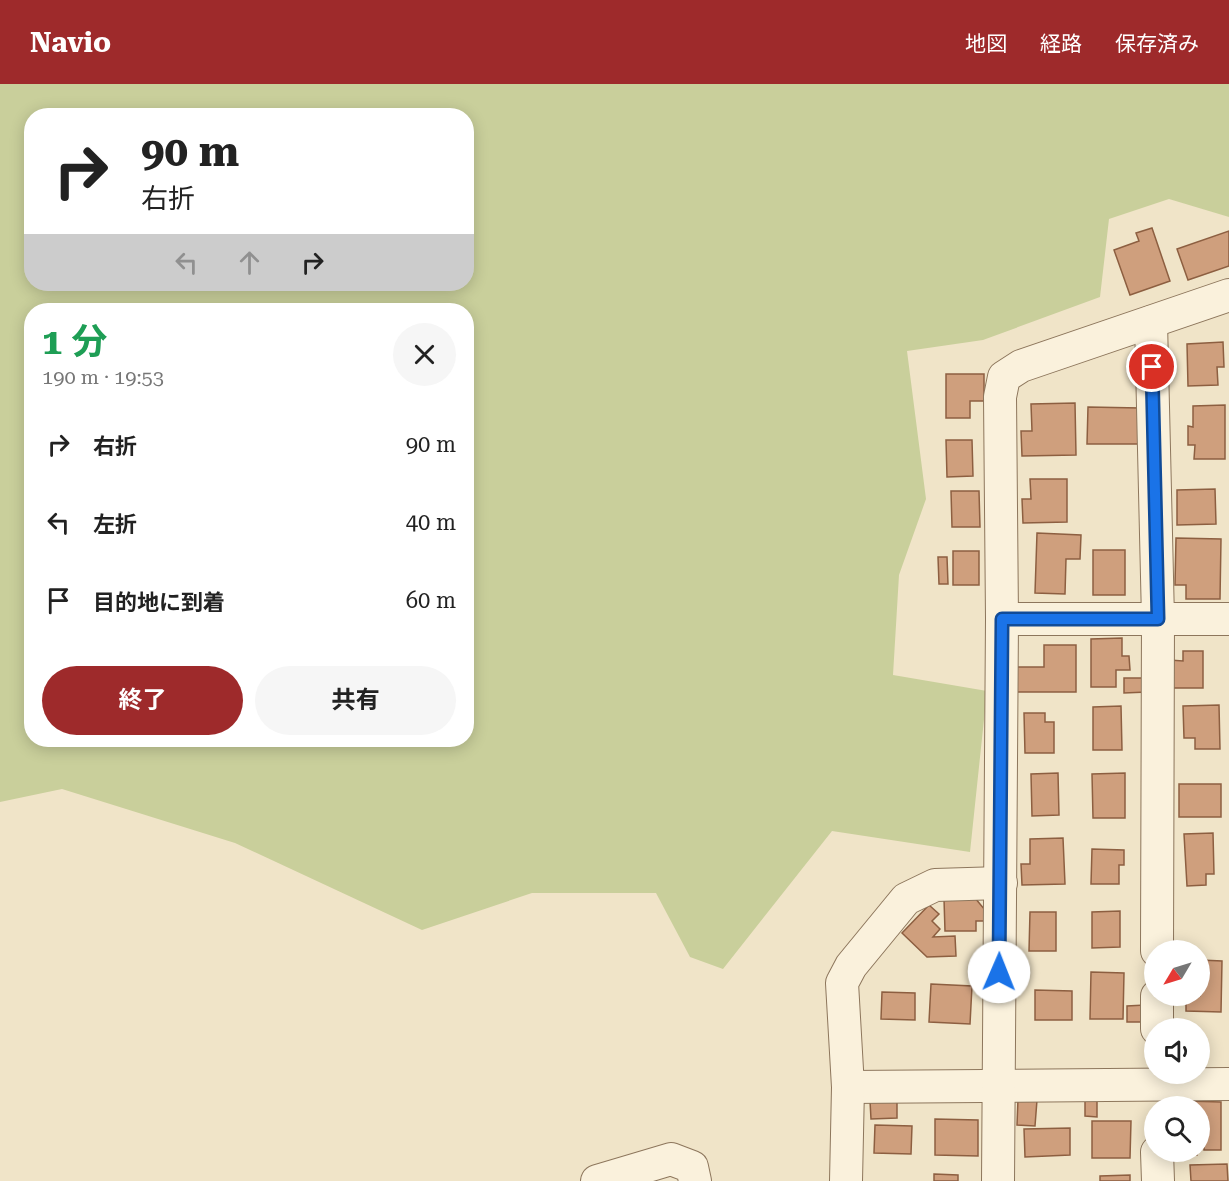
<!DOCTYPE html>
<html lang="ja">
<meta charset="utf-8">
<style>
:root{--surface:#fff;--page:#f6f6f6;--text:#222;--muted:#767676;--accent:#9e2a2b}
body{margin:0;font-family:"Roboto Serif","Noto Sans JP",serif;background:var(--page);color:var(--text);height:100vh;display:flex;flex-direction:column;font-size:22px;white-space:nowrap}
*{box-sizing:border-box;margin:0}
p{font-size:20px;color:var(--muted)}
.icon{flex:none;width:33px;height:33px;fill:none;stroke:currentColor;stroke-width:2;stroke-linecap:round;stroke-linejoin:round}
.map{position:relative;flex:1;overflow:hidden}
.panel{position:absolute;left:24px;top:219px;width:450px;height:444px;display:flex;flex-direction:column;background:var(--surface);border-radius:24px;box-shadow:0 3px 15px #0003}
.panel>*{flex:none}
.guide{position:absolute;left:24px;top:24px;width:450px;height:183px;border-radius:24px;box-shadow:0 3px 15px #0003;background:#fff;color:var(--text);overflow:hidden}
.needle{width:39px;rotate:232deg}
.controls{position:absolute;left:1144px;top:856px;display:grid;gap:12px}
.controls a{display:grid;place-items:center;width:66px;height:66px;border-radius:50%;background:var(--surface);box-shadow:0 3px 15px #0003;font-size:30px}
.pin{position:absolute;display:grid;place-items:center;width:51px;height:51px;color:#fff;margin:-26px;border:3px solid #fff;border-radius:50%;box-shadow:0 2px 6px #0007}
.me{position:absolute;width:66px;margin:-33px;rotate:1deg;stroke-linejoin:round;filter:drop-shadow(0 0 4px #0008)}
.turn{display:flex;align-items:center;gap:21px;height:126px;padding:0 18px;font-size:27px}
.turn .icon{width:78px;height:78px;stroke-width:2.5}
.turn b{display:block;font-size:42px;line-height:51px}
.lanes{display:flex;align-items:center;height:57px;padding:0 18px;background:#0003;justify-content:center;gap:30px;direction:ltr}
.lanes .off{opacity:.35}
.round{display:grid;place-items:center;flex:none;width:63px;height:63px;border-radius:32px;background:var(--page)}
.headline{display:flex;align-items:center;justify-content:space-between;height:102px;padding:0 18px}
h1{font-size:36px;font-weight:700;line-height:45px;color:#1e9e55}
.action{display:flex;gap:12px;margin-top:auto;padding:12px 18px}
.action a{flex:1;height:69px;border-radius:36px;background:var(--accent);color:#fff;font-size:24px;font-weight:700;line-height:69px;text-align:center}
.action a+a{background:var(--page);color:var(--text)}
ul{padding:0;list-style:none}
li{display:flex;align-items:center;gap:18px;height:78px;padding:0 18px}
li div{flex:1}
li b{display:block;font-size:22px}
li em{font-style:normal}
header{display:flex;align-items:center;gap:36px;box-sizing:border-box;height:84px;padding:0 30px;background:var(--accent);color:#fff}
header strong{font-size:28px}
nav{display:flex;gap:33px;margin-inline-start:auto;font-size:21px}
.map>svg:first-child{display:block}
.green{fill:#c9cf9b;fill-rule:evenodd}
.building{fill:#cf9f7d;stroke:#8d5f41;stroke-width:1.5}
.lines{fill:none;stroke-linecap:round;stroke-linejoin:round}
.minor-casing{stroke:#8d765c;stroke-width:34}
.minor{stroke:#faf1dc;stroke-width:32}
.route-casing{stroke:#114b97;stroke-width:15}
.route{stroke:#1a73e8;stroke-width:10}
</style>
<header>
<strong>Navio</strong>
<nav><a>地図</a><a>経路</a><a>保存済み</a></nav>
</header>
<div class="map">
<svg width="1229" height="1097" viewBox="0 0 1229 1097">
<rect width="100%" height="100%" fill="#f0e4c8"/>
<!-- green -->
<path class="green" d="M 0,0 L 1229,0 L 1229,133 L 1169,115 L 1109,135 L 1100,213 L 983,256 L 907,267 L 926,415 L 899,491 L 893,591 L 987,607 L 970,768 L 832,747 L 723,885 L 690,873 L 656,809 L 532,809 L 422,846 L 235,759 L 62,705 L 0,718 ZM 32,32 L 466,32 L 466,200 L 32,200 ZM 32,226 L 466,226 L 466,656 L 32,656 Z"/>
<!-- building -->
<g class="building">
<path d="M 1152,144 L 1170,197 L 1130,211 L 1114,166 L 1139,157 L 1136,149 Z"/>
<path d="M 1229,147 L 1229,182 L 1188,196 L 1177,165 Z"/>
<path d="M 1223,258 L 1224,283 L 1217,283 L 1218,301 L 1188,302 L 1187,260 Z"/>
<path d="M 946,290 L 984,290 L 984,317 L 970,317 L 970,334 L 946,334 Z"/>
<path d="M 1075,319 L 1076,371 L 1022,372 L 1021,347 L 1032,347 L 1031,320 Z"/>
<path d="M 1225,321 L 1225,375 L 1194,375 L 1195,361 L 1188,361 L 1188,342 L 1193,343 L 1193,322 Z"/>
<path d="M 1088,323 L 1140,324 L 1140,360 L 1087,360 Z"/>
<path d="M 946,356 L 972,356 L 973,392 L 947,393 Z"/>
<path d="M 1030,395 L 1067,395 L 1067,438 L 1023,439 L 1022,415 L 1031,415 Z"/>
<path d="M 1215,405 L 1216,440 L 1177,441 L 1177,406 Z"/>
<path d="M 951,407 L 979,407 L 980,443 L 952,443 Z"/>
<path d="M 1037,449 L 1081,451 L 1080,475 L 1066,475 L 1065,510 L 1035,509 Z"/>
<path d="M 1176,454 L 1221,455 L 1220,515 L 1186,515 L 1186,501 L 1175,501 Z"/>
<rect x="1093" y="466" width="32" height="45"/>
<rect x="953" y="467" width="26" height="34"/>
<path d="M 938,473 L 947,473 L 948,500 L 939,500 Z"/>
<path d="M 1122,554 L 1122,572 L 1129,572 L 1130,586 L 1116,586 L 1116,603 L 1091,603 L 1091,555 Z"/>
<path d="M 1044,561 L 1076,561 L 1076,608 L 1016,608 L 1016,583 L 1044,583 Z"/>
<path d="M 1183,567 L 1203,567 L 1203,604 L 1170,604 L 1170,576 L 1183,577 Z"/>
<path d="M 1124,594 L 1147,594 L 1147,608 L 1124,609 Z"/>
<path d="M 1219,621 L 1220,665 L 1195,665 L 1195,654 L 1184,654 L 1183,622 Z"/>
<path d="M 1121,622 L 1122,666 L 1093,666 L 1093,623 Z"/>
<path d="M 1024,629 L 1045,629 L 1045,638 L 1054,638 L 1054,669 L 1025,669 Z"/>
<path d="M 1058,689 L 1059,731 L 1032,732 L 1031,690 Z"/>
<path d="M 1125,689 L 1125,734 L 1093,734 L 1092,690 Z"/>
<rect x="1179" y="700" width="42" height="33"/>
<path d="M 1213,749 L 1214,790 L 1206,790 L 1206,801 L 1187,802 L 1184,750 Z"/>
<path d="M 1063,754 L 1065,800 L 1022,801 L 1021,780 L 1030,780 L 1030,755 Z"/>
<path d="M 1092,765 L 1124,766 L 1124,781 L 1119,781 L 1119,800 L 1091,800 Z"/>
<path d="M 975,814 L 985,826 L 985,837 L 976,837 L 976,847 L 945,847 L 944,815 Z"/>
<path d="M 929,821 L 939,830 L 932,837 L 940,845 L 933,853 L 955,852 L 956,872 L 927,873 L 902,849 Z"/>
<path d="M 1120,827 L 1120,863 L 1092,864 L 1092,828 Z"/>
<path d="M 1030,828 L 1056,828 L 1056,867 L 1029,867 Z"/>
<path d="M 1200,876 L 1222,877 L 1221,928 L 1186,927 L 1186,912 L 1200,912 Z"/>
<path d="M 1091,888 L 1124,889 L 1123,935 L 1090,935 Z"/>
<path d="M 931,900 L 972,902 L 970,940 L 929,938 Z"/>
<path d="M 1035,906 L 1072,907 L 1072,936 L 1035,936 Z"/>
<path d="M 882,908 L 915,909 L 915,936 L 881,935 Z"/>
<path d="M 1145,921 L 1145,938 L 1127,938 L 1127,922 Z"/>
<path d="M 1085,1013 L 1097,1014 L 1097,1033 L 1085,1032 Z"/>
<path d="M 1018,1015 L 1037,1016 L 1035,1042 L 1017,1041 Z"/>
<path d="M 897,1016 L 897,1034 L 871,1035 L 870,1017 Z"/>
<path d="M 1187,1017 L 1221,1018 L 1221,1066 L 1204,1066 L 1204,1052 L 1200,1052 L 1200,1023 L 1187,1023 Z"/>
<path d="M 935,1035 L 978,1036 L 978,1072 L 935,1071 Z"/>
<path d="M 1092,1037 L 1131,1037 L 1130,1074 L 1092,1074 Z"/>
<path d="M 875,1041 L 912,1042 L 911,1070 L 874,1069 Z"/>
<path d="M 1070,1044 L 1070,1071 L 1025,1073 L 1024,1045 Z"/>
<path d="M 1174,1068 L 1197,1068 L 1197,1071 L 1174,1072 Z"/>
<path d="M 1227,1080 L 1228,1097 L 1191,1097 L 1190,1081 Z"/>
<path d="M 934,1090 L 958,1091 L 958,1097 L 934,1097 Z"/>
<path d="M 1130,1091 L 1130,1097 L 1100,1097 L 1100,1092 Z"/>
</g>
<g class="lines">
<defs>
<g id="minor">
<path d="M 1151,238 L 1158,535 L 1157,867"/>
<path d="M 1002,535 L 1229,535"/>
<path d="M 1157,945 L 1157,912"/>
<path d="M 848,1003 L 1229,1000"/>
<path d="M 1157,1068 L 1158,1097"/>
<path d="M 597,1097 L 671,1075 L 692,1083 L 695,1097"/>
<path d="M 846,1097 L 848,1003 L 842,899 L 851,882 L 906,815 L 935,801 L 1001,799"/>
<path d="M 998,1097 L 1002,535 L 1000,313 L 1004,293 L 1021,282 L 1229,211"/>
</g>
</defs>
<!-- minor casing -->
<use href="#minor" class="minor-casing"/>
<!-- minor -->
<use href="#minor" class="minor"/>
</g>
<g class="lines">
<defs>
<path id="route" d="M 999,888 L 1002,535 L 1158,535 L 1152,283"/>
</defs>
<!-- route casing -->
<use href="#route" class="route-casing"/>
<!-- route -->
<use href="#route" class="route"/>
</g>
</svg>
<div class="controls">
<a><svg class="needle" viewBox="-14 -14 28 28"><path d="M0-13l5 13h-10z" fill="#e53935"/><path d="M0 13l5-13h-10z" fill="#767676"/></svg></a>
<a><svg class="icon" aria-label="sound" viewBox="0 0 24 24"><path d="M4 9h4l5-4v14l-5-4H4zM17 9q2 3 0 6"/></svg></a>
<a><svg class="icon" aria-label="search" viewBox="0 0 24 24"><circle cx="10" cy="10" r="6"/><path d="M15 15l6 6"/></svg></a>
</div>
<div class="pin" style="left:1152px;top:283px;background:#d93025"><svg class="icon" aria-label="arrive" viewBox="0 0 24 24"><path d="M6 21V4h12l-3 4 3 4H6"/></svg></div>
<svg class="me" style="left:999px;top:888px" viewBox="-20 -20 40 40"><circle r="19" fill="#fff"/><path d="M0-13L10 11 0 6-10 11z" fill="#1a73e8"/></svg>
<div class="guide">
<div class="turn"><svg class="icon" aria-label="right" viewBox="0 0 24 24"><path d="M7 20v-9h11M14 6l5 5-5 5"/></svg><div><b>90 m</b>右折</div></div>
<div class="lanes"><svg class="icon off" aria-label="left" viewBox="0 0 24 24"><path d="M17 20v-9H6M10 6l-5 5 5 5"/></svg><svg class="icon off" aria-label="ahead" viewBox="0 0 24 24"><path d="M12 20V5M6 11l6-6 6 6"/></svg><svg class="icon" aria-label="right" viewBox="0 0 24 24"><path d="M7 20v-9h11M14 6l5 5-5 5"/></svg></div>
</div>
<section class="panel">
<div class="headline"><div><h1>1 分</h1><p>190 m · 19:53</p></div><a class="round"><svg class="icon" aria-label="close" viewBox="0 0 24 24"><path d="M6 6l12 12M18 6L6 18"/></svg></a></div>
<ul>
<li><svg class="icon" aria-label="right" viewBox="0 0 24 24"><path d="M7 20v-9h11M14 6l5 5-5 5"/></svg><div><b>右折</b></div><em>90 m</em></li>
<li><svg class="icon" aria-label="left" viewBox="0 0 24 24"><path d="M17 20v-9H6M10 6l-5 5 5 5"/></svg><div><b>左折</b></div><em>40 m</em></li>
<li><svg class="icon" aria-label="arrive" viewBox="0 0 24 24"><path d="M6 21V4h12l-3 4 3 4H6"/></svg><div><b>目的地に到着</b></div><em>60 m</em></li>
</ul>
<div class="action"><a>終了</a><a>共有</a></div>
</section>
</div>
